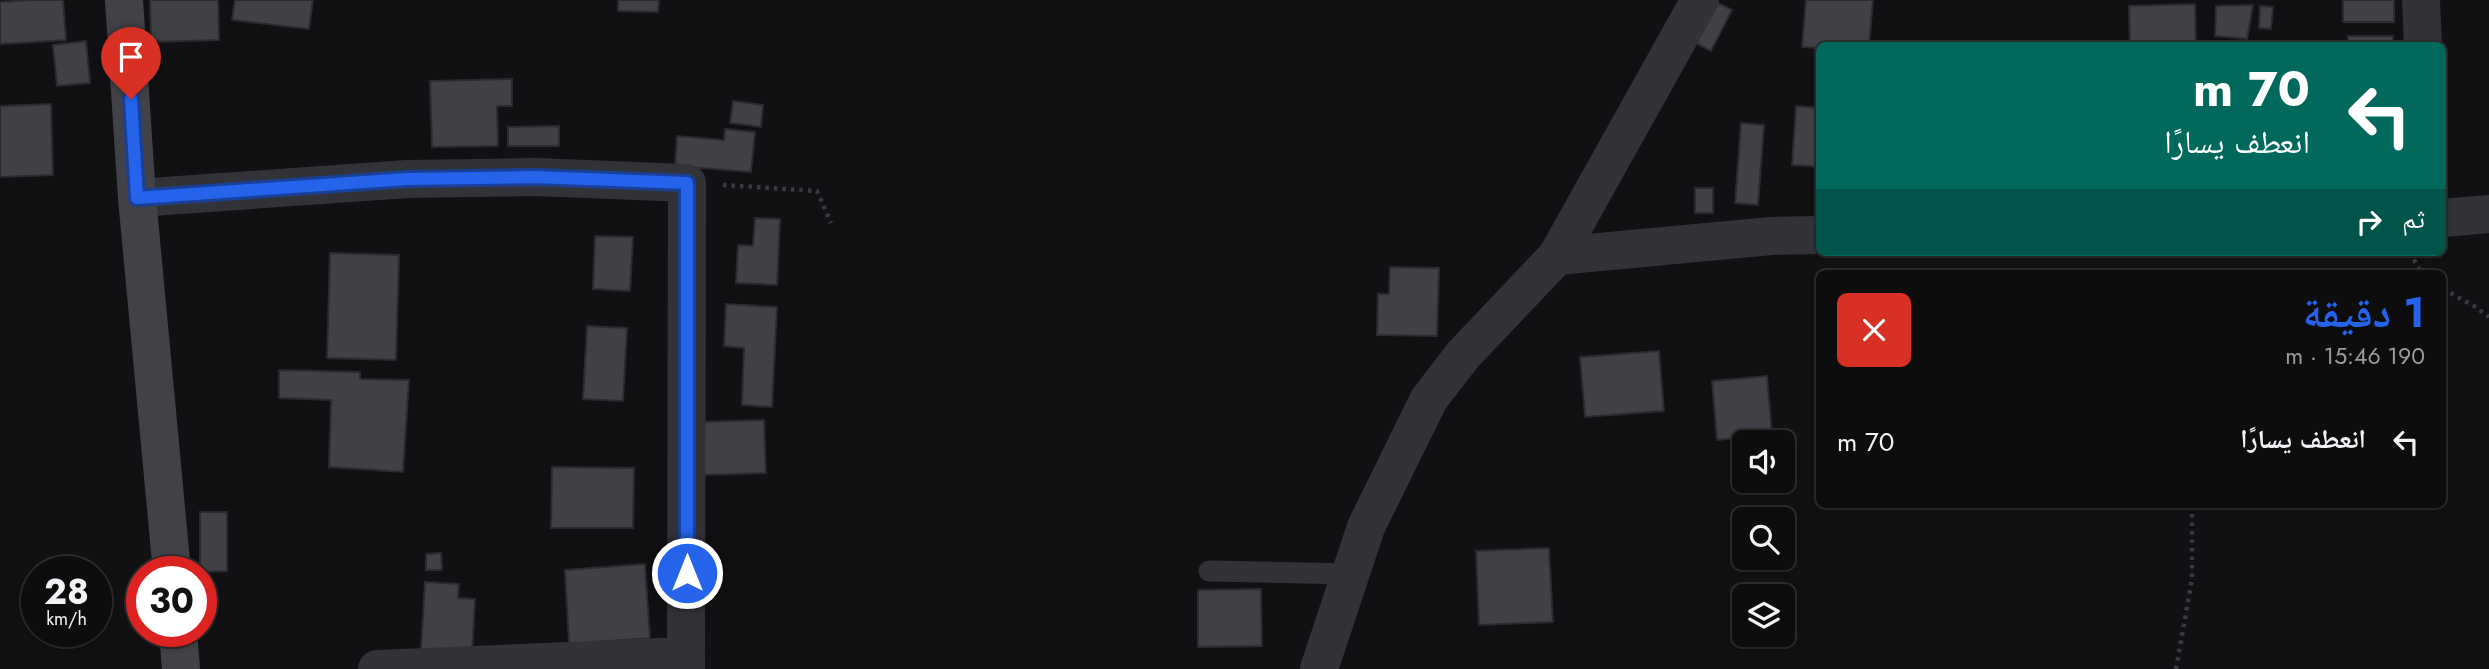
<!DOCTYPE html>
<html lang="ar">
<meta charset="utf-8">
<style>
:root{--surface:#0d0d0e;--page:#1b1b1c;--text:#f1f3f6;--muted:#9a9c9e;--line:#2d2d2e;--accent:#2563eb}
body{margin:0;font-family:Jost,"Noto Naskh Arabic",sans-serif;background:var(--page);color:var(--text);direction:rtl;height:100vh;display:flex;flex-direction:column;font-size:26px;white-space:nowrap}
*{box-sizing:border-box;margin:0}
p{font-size:23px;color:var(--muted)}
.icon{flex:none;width:38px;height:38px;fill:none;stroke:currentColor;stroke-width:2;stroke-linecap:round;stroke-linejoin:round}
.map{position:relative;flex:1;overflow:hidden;direction:ltr}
.drawer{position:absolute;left:1816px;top:270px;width:630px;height:238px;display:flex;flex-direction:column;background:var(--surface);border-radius:10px;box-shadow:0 2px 5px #0004,0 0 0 2px var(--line);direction:rtl}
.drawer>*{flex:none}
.top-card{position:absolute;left:1816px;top:42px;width:630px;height:214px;border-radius:10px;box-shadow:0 2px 5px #0004,0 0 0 2px var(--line);direction:rtl;background:#00695c;color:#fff;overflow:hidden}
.buttons{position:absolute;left:1732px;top:430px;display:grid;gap:14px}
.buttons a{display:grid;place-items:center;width:63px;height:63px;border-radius:10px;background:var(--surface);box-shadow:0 2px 5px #0004,0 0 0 2px var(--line);font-size:35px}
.speed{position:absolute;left:21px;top:556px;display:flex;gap:14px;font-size:35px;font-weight:700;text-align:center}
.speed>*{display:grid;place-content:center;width:91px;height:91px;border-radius:50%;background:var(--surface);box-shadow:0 2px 5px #0004,0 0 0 2px var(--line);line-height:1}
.speed small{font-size:18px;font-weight:400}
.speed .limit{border:10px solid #d22;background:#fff;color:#111}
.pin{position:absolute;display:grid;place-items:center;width:60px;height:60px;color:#fff;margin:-72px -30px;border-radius:50% 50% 50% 0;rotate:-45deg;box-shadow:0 0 7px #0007}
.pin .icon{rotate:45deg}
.me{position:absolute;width:77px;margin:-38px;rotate:0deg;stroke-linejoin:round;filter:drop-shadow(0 0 5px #0008)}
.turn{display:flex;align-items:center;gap:24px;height:147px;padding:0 21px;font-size:32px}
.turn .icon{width:91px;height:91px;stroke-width:2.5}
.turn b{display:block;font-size:49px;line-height:60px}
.then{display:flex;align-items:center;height:66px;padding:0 21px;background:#0003;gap:14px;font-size:26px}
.round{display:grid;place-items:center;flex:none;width:74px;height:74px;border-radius:10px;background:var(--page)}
.headline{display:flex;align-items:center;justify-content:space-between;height:119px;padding:0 21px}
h1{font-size:42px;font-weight:700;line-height:52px;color:var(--accent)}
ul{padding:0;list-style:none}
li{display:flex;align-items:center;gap:21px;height:105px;padding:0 21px}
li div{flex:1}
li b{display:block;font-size:26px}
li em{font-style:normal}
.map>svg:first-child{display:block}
.building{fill:#404146;stroke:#2b2b2f;stroke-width:2}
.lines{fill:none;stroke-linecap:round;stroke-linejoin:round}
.path{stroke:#383a3f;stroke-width:4.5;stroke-dasharray:3.5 5;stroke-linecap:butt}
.lane{stroke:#323338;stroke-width:21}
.street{stroke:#323338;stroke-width:38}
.secondary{stroke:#404248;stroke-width:38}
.route-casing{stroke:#184099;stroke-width:18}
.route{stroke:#2563eb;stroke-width:12}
</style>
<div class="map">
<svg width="2489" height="669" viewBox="0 0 2489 669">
<rect width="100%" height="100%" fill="#111113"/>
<!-- building -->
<g class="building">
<path d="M 33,0 L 63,0 L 66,40 L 0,44 L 0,2 Z"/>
<path d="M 150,0 L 218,0 L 219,40 L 151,42 Z"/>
<path d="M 235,0 L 313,0 L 309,29 L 232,20 Z"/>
<path d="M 618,0 L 659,0 L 658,12 L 618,11 Z"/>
<path d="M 1712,0 L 1732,10 L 1711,51 L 1687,39 Z"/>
<path d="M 1806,0 L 1873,0 L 1869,46 L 1820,46 L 1820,48 L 1802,47 Z"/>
<rect x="2343" y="0" width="51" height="22"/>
<path d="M 2195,4 L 2196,46 L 2130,46 L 2129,6 Z"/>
<path d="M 2253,5 L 2247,39 L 2215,36 L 2216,6 Z"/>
<path d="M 2260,6 L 2273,7 L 2271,29 L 2259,28 Z"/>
<rect x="2348" y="36" width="45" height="10"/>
<path d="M 86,41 L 90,83 L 57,86 L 53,45 Z"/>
<path d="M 512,79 L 512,106 L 497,106 L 498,146 L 432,147 L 430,81 Z"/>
<path d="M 733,101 L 763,105 L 761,127 L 730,123 Z"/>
<path d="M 51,104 L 53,175 L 0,177 L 0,106 Z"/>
<path d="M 1796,106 L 1820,108 L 1820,167 L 1792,165 Z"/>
<path d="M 1741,123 L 1764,125 L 1758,205 L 1735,203 Z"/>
<path d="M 559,126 L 559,146 L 508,146 L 508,127 Z"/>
<path d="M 725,129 L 755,132 L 751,172 L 675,166 L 677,136 L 724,140 Z"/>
<rect x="1695" y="188" width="18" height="25"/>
<path d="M 755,218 L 780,219 L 777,285 L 736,283 L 738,245 L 753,246 Z"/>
<path d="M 595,236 L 633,237 L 630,291 L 593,289 Z"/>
<path d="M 330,253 L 399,255 L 396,360 L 327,358 Z"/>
<path d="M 1390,267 L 1439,268 L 1437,336 L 1377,335 L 1378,294 L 1389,294 Z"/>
<path d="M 726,304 L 777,307 L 772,407 L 742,405 L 744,348 L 724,346 Z"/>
<path d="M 587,326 L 627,328 L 623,401 L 583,399 Z"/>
<path d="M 1659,351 L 1664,411 L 1585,417 L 1580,357 Z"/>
<path d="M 279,370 L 360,372 L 360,379 L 409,380 L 403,472 L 329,467 L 331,400 L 279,398 Z"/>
<path d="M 1817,372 L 1820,372 L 1819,439 Z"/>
<path d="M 1767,376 L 1772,435 L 1717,440 L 1712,381 Z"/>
<path d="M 764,420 L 766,473 L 703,475 L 701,422 Z"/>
<path d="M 552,467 L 634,468 L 633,528 L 551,528 Z"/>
<path d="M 200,512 L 227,512 L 227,571 L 200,572 Z"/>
<path d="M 1549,548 L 1553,622 L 1479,625 L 1476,551 Z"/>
<path d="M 441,553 L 442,570 L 426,570 L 426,554 Z"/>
<path d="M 645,564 L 650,638 L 569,644 L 565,570 Z"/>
<path d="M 425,582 L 459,584 L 458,598 L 475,599 L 472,653 L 421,650 Z"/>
<path d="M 1261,589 L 1262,646 L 1198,647 L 1198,590 Z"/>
</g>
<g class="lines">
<!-- path -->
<g class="path">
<path d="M 723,185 L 817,191 L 831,223"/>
<path d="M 2410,252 L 2421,273"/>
<path d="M 2443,289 L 2474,306 L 2489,317"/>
<path d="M 2176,669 L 2192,579 L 2192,504"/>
</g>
<!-- lane -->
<path class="lane" d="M 1209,571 L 1351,574"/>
<!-- street -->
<g class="street">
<path d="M 2421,0 L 2423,46"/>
<path d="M 137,198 L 407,179 L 535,177 L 687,183 L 686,656"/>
<path d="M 2443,218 L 2489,214"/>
<path d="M 1557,256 L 1700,0"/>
<path d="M 377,669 L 686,656 L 686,669"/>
<path d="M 1319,669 L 1366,527 L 1429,399 L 1463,355 L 1557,256 L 1771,236 L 1820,235"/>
</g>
<!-- secondary -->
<g class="secondary">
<path d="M 124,0 L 137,198 L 172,572"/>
<path d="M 178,632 L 181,669"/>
</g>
</g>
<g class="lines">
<defs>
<path id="route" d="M 131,99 L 137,198 L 407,179 L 535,177 L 687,183 L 687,573"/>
</defs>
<!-- route casing -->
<use href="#route" class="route-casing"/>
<!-- route -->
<use href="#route" class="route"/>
</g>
</svg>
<div class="buttons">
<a><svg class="icon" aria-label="sound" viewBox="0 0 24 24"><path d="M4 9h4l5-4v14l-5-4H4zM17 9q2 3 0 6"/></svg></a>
<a><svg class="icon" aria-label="search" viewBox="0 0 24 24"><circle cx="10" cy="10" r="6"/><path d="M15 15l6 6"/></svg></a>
<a><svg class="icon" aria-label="layers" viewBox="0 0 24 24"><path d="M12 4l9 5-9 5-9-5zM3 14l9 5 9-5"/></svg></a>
</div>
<div class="speed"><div>28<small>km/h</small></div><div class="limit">30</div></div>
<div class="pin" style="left:131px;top:99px;background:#d93025"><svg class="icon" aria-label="arrive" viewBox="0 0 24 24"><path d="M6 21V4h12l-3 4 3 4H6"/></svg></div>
<svg class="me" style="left:687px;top:573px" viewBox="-20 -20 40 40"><circle r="17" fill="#2563eb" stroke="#fff" stroke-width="3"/><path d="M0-11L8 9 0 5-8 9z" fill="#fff"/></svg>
<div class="top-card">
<div class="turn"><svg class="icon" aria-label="left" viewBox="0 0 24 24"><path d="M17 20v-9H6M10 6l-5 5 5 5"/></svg><div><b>70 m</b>انعطف يسارًا</div></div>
<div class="then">ثم<svg class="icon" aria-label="right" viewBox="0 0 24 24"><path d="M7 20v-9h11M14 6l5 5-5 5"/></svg></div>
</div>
<section class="drawer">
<div class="headline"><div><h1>1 دقيقة</h1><p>190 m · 15:46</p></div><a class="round" style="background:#d93025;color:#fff"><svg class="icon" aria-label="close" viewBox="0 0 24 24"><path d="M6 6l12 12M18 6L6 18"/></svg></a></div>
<ul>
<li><svg class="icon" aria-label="left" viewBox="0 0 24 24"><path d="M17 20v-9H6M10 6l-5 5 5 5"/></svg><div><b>انعطف يسارًا</b></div><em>70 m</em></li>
</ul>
</section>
</div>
